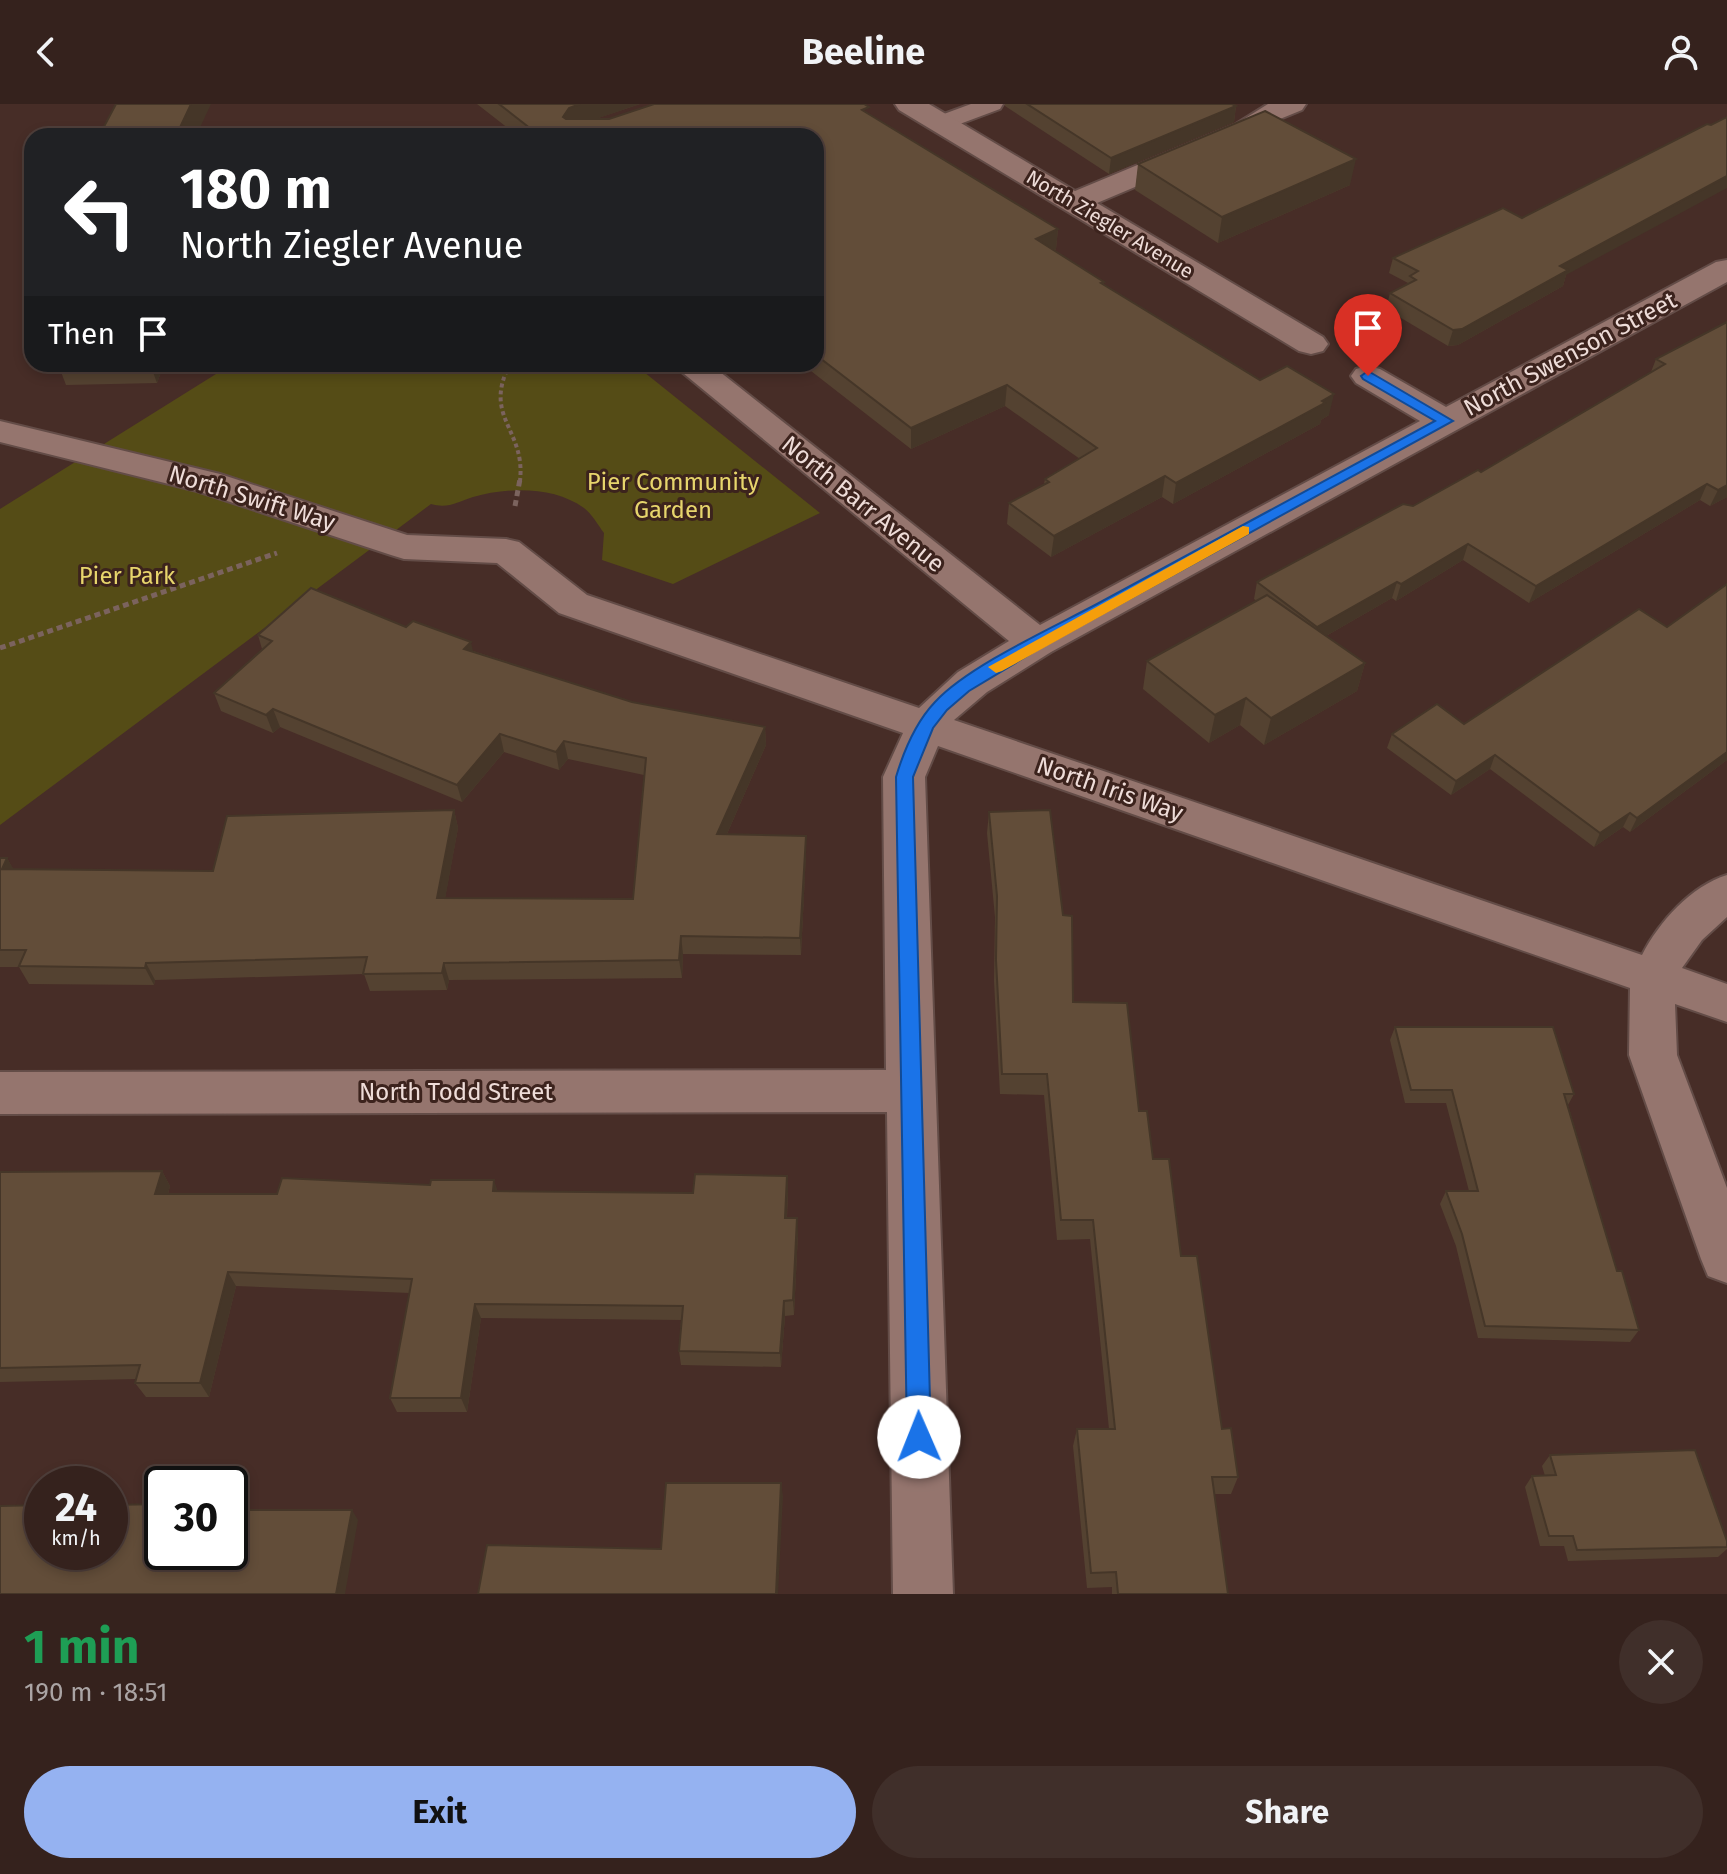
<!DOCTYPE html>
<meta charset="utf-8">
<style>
:root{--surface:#35221d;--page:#402f2a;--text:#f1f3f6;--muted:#aaa4a4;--line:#4f3f3b;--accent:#95b2f1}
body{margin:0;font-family:"Fira Sans",sans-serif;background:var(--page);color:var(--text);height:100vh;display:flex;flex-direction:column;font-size:30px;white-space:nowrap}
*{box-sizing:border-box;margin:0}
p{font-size:26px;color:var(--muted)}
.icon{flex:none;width:44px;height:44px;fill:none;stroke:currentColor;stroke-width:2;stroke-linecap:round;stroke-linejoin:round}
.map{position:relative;height:1490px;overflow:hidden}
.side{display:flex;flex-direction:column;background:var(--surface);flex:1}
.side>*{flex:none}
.top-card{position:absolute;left:24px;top:24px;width:800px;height:244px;border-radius:24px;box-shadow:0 4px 12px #0003,0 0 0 2px var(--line);background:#202124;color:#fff;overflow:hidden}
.speed{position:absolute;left:24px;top:1362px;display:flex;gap:16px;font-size:40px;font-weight:700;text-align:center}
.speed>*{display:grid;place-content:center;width:104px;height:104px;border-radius:50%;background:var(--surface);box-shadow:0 4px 12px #0003,0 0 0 2px var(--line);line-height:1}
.speed small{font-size:20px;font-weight:400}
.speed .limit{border:4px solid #111;border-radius:12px;background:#fff;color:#111}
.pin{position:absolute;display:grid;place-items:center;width:68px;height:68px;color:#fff;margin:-82px -34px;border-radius:50% 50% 50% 0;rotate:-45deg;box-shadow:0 0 8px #0007}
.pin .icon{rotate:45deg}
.me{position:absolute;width:88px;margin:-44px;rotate:359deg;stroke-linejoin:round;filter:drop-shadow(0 0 6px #0008)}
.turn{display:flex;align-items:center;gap:28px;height:168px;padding:0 24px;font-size:36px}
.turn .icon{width:104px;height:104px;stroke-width:2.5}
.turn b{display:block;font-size:56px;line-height:68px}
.then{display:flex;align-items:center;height:76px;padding:0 24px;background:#0003;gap:16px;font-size:30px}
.round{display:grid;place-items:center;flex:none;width:84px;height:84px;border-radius:42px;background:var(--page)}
.overview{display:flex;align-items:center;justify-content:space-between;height:136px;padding:0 24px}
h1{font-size:48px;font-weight:700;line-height:60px;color:#1e9e55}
.button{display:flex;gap:16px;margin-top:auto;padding:16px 24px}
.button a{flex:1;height:92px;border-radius:48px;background:var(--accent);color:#111;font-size:32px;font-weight:700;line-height:92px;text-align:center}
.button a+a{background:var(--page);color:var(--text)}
header{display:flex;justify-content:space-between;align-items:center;height:104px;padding:0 24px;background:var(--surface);font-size:36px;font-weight:700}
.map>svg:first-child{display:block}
.green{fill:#554c16}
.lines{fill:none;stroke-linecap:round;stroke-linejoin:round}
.lane-casing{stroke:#634c47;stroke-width:4}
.street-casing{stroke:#634c47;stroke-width:4}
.path-far1{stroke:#7b635e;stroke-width:4;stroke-dasharray:4 3;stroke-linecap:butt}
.path{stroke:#7b635e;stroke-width:5;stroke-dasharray:6 4;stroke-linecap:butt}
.lane{fill:#95756e;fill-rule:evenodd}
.street{fill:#95756e;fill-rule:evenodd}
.wall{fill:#544231}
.shaded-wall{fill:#453628}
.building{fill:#624d39;stroke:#453628;stroke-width:2}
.route{fill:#1a73e8;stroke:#114b97;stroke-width:2}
.slow{fill:#f59e0b}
.labels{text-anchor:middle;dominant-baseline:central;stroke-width:6;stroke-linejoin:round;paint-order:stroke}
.far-street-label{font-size:20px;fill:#eedcd8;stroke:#3c231d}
.street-label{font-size:24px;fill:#eedcd8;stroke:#3c231d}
.park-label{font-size:24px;fill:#e7d56c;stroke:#3c231d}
</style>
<header><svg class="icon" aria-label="back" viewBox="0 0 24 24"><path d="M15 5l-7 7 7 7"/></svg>Beeline<svg class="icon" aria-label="person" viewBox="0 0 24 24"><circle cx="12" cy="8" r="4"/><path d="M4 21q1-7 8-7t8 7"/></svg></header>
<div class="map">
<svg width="1727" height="1490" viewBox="0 0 1727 1490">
<rect width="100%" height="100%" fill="#472d27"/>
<!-- green -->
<path class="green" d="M 232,260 L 634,260 L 820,409 L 673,480 L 602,456 L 604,429 C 598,421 592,410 584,404 C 554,382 508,383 473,393 C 457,398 448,405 431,400 L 0,721 L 0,405 Z"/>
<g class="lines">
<defs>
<path id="lane" d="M 971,0 L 1003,0 L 1000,5 L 949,24 L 933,24 L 929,19 L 933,14 Z"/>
<g id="street">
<path d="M 895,0 L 929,0 L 1075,87 L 1236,20 L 1268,0 L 1306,0 L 1302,6 L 1280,15 L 1256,32 L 1097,99 L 1323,233 L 1328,240 L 1323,247 L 1311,250 L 1299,247 L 899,6 Z"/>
<path d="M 1727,156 L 1727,178 L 1051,548 L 987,588 L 954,616 L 1642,851 C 1659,818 1691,782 1727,771 L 1727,813 L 1702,836 L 1682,864 L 1727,880 L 1727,918 L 1675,900 L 1677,951 L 1727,1084 L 1727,1179 L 1708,1172 L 1701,1155 L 1629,951 L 1630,884 L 938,642 L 925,673 L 953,1490 L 893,1490 L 887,1008 L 0,1010 L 0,968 L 886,966 L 883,673 L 903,629 L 559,509 L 497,459 L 404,455 L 391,451 L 197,387 L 0,338 L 0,317 L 220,370 L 407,431 L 506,435 L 519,438 L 587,491 L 919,604 L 958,568 L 1009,537 L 672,260 L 710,260 L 1040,521 L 1420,317 L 1356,279 L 1351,272 L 1356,265 L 1368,262 L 1380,265 L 1446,303 L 1716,158 Z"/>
</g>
</defs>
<!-- lane casing -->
<use href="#lane" class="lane-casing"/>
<!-- street casing -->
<use href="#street" class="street-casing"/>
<!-- path-far1 -->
<path class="path-far1" d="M 510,260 C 482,313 526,325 520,377"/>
<!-- path -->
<g class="path">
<path d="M 515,402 L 520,375"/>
<path d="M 0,544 L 277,449"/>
</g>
<!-- lane -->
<use href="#lane" class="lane"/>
<!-- street -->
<use href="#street" class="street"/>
</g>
<!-- wall -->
<g class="wall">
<path d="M 477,0 L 640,0 L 595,15 L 869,10 L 1058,125 L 1056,145 L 1054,147 L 1104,178 L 1103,181 L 1260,276 L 1329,311 L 1321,316 L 1320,320 L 1173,400 L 1162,393 L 1051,453 L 1007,420 L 1009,399 L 1044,380 L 1045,375 L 1080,355 L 1005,302 L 911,345 L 802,260 L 816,260 L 816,32 L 518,32 Z"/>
<path d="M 1005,0 L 1232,0 L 1236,2 L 1234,18 L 1109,70 L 1005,2 Z"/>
<path d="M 1138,60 L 1350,81 L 1218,139 L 1135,86 Z"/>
<path d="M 1393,154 L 1566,171 L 1563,182 L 1458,241 L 1448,242 L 1386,205 L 1390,189 L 1408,179 L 1389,169 Z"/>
<path d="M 1727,218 L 1727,393 L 1710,402 L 1700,396 L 1529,499 L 1463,456 L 1396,497 L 1392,494 L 1326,532 L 1365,559 L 1357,587 L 1264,641 L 1240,621 L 1209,639 L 1143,585 L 1147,557 L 1257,497 L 1254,495 L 1257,478 L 1481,368 L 1651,268 L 1656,255 Z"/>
<path d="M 58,260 L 164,260 L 157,279 L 66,281 Z"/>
<path d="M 406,523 L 473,547 L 632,598 L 765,623 L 766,641 L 727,730 L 806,732 L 806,749 L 801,851 L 683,850 L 682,874 L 449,876 L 447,886 L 370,887 L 364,870 L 155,876 L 154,881 L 29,880 L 19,863 L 0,863 L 0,754 L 7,754 L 13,765 L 213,767 L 454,706 L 458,724 L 445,794 L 633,795 L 644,671 L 568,655 L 559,666 L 504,648 L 462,698 L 280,623 L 273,629 L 221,607 L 214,589 L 262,545 L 258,531 Z"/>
<path d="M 1464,620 L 1727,656 L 1630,728 L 1623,723 L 1594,743 L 1490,665 L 1451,691 L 1387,644 L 1392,630 Z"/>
<path d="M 989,708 L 1073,898 L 1139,1007 L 1181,1152 L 1222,1325 L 1238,1373 L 1231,1390 L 1214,1390 L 1228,1490 L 1112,1490 L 1112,1483 L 1087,1484 L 1073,1342 L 1077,1325 L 1109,1325 L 1090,1135 L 1057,1136 L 1044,991 L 1000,990 L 994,877 L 995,813 L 987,729 Z"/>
<path d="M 1395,923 L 1574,990 L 1568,1001 L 1617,1167 L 1639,1226 L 1630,1238 L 1478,1234 L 1456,1142 L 1440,1100 L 1446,1087 L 1469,1087 L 1446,999 L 1405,999 L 1390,936 Z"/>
<path d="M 162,1067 L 170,1082 L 168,1090 L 277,1090 L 498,1087 L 693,1089 L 787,1072 L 788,1087 L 787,1114 L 798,1129 L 794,1211 L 785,1212 L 781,1263 L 681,1261 L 679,1247 L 681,1216 L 481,1214 L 467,1308 L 397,1308 L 390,1294 L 410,1189 L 236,1182 L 209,1293 L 146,1293 L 135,1279 L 137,1275 L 0,1278 L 0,1068 Z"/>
<path d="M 1550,1351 L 1727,1437 L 1727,1445 L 1718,1453 L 1568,1457 L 1564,1442 L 1540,1442 L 1525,1383 L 1532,1372 L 1545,1372 L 1542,1362 Z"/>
</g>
<!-- shaded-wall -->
<g class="shaded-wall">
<path d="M 191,0 L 211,0 L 196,32 L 176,32 Z"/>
<path d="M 580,0 L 640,0 L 572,23 L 563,13 L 569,4 Z"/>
<path d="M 1236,2 L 1234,18 L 1109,70 L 1111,54 Z"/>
<path d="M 1356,55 L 1350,81 L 1218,139 L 1222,113 Z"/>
<path d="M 1727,72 L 1727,84 L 1566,171 L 1563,182 L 1458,241 L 1448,242 L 1453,226 L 1560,162 Z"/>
<path d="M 1058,125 L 1056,145 L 1034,155 L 1036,135 Z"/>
<path d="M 150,260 L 164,260 L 157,279 Z"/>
<path d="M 1007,281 L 1005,302 L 911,345 L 911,324 Z"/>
<path d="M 1334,290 L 1329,311 L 1321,316 L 1320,320 L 1173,400 L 1176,379 Z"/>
<path d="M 1165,372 L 1162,393 L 1051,453 L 1054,432 Z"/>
<path d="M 1707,380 L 1700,396 L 1529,499 L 1536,482 Z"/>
<path d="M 1727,381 L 1727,393 L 1710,402 L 1718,386 Z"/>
<path d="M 1468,440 L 1463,456 L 1396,497 L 1401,480 Z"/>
<path d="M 1397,478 L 1392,494 L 1312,540 L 1317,523 Z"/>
<path d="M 471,538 L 475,556 L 464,545 Z"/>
<path d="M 1365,559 L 1357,587 L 1264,641 L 1271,614 Z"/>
<path d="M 1246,594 L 1240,621 L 1209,639 L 1215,611 Z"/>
<path d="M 273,605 L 280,623 L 273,629 L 266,611 Z"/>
<path d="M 765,623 L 766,641 L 719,748 L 717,730 Z"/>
<path d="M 500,630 L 504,648 L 462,698 L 457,681 Z"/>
<path d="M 564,637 L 568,655 L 559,666 L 556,648 Z"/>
<path d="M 1727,648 L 1727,656 L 1630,728 L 1637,714 Z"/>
<path d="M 1495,651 L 1490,665 L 1451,691 L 1456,677 Z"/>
<path d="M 454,706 L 458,724 L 442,812 L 437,794 Z"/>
<path d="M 1630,709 L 1623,723 L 1594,743 L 1600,729 Z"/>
<path d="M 806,732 L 806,749 L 801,851 L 800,834 Z"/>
<path d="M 7,754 L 17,771 L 2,765 Z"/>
<path d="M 681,832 L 683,850 L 682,874 L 679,856 Z"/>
<path d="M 146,859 L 155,876 L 154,881 L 145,864 Z"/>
<path d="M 444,859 L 449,876 L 447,886 L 442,869 Z"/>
<path d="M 162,1067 L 170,1082 L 164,1105 L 155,1090 Z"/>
<path d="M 787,1072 L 788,1087 L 786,1129 L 785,1114 Z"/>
<path d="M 494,1076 L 499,1091 L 493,1087 Z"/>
<path d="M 797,1114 L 798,1129 L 794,1211 L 793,1196 Z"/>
<path d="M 228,1168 L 236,1182 L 209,1293 L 200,1279 Z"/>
<path d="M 784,1197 L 785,1212 L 781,1263 L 780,1249 Z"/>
<path d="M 475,1200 L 481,1214 L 467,1308 L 461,1294 Z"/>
<path d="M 781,1379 L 783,1392 L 778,1490 L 776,1490 Z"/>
<path d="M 352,1406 L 358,1416 L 345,1490 L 336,1490 Z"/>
</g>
<!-- building -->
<g class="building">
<path d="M 116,0 L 191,0 L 176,32 L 99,32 Z"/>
<path d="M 499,0 L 580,0 L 569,4 L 563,13 L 566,15 L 609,15 L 654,0 L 864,0 L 869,3 L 862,6 L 1058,125 L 1036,135 L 1104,178 L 1101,179 L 1260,276 L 1287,262 L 1334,290 L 1322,297 L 1325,299 L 1176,379 L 1165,372 L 1054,432 L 1009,399 L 1049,378 L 1045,375 L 1097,344 L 1007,281 L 911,324 L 816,251 L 816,32 L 540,32 Z"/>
<path d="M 1027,0 L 1232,0 L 1236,2 L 1111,54 Z"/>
<path d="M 1265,7 L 1356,55 L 1222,113 L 1138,60 Z"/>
<path d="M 1727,13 L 1727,72 L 1560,162 L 1568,166 L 1462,225 L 1453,226 L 1390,189 L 1416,176 L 1410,172 L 1418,167 L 1393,154 L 1503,104 L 1522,114 L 1707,20 L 1711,21 Z"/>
<path d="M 1727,218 L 1727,381 L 1718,386 L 1707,380 L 1536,482 L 1468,440 L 1401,480 L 1397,478 L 1317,523 L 1257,478 L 1403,400 L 1413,402 L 1478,366 L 1481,368 L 1665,260 L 1656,255 Z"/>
<path d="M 1727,480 L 1727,648 L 1637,714 L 1630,709 L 1600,729 L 1495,651 L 1456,677 L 1392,630 L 1437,600 L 1464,620 L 1639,505 L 1667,523 Z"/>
<path d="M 311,484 L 406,523 L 413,517 L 471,538 L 464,545 L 632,598 L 765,623 L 717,730 L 806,732 L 800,834 L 681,832 L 679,856 L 444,859 L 442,869 L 363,870 L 367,853 L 146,859 L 145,864 L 19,862 L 26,846 L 0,846 L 0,754 L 7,754 L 2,765 L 213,767 L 227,712 L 454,706 L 437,794 L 633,795 L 646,654 L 564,637 L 556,648 L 500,630 L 457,681 L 273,605 L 266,611 L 214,589 L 272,537 L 258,531 Z"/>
<path d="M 1267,491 L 1365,559 L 1271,614 L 1246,594 L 1215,611 L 1147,557 Z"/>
<path d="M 1050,706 L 1063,811 L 1072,812 L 1073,898 L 1127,899 L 1139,1007 L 1147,1007 L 1153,1055 L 1169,1055 L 1181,1152 L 1197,1152 L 1222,1325 L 1231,1324 L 1238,1373 L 1212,1373 L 1228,1490 L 1118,1490 L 1116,1468 L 1091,1469 L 1077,1325 L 1115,1325 L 1093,1116 L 1061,1116 L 1047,970 L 1002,970 L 996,856 L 997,792 L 989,708 Z"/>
<path d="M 1395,923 L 1553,923 L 1574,990 L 1564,990 L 1617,1167 L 1622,1167 L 1639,1226 L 1485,1222 L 1462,1130 L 1446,1087 L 1478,1087 L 1452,986 L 1411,986 Z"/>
<path d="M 162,1067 L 155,1090 L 277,1090 L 282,1074 L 430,1081 L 431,1076 L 494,1076 L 493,1087 L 693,1089 L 695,1070 L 787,1072 L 785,1114 L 797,1114 L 793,1196 L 784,1197 L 780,1249 L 679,1247 L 683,1202 L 475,1200 L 461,1294 L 390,1294 L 412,1175 L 228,1168 L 200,1279 L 135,1279 L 140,1261 L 0,1264 L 0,1068 Z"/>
<path d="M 1695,1346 L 1727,1437 L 1727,1443 L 1577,1446 L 1573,1432 L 1549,1432 L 1532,1372 L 1556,1371 L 1550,1351 Z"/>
<path d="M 666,1379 L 781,1379 L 776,1490 L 478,1490 L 487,1441 L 661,1445 Z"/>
<path d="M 162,1400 L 162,1448 L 230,1448 L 230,1406 L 352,1406 L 336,1490 L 0,1490 L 0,1402 L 42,1401 L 42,1448 L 110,1448 L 110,1401 Z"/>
</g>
<!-- route -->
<path class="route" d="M 1368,267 L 1453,317 L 1042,543 L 969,587 L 947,606 L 933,624 L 913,673 L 931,1333 L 928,1341 L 919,1344 L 911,1341 L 907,1333 L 896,673 C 904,646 916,618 935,598 C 968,562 1052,524 1097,500 C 1209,439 1322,378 1435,317 L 1363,275 L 1361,272 Z"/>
<!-- slow -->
<path class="slow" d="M 1243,422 L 1249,423 L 1249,430 L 1002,567 L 996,569 L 988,563 Z"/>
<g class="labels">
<!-- far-street labels -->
<g class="far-street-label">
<text transform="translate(1110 120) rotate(31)">North Ziegler Avenue</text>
</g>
<!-- street labels -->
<g class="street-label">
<text transform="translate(1570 250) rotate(-28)">North Swenson Street</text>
<text transform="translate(252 394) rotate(17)">North Swift Way</text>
<text transform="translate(863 400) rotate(39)">North Barr Avenue</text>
<text transform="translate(1110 685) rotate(19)">North Iris Way</text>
<text x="456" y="988">North Todd Street</text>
</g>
<!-- park labels -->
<g class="park-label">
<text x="673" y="378">Pier Community<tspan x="673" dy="28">Garden</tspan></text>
<text x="127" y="472">Pier Park</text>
</g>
</g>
</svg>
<div class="speed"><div>24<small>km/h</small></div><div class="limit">30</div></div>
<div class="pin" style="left:1368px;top:272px;background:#d93025"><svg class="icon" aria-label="arrive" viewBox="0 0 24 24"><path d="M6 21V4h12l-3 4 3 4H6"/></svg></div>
<svg class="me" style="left:919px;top:1333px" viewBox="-20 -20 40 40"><circle r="19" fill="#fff"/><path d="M0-13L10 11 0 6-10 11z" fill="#1a73e8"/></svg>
<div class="top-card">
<div class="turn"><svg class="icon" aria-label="left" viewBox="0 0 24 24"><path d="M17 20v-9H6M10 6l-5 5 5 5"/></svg><div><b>180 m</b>North Ziegler Avenue</div></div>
<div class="then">Then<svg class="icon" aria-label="arrive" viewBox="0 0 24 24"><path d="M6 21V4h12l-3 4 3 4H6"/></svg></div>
</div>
</div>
<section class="side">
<div class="overview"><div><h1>1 min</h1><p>190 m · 18:51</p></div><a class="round"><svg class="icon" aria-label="close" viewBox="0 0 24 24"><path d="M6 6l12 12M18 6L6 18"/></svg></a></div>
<div class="button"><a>Exit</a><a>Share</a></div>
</section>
